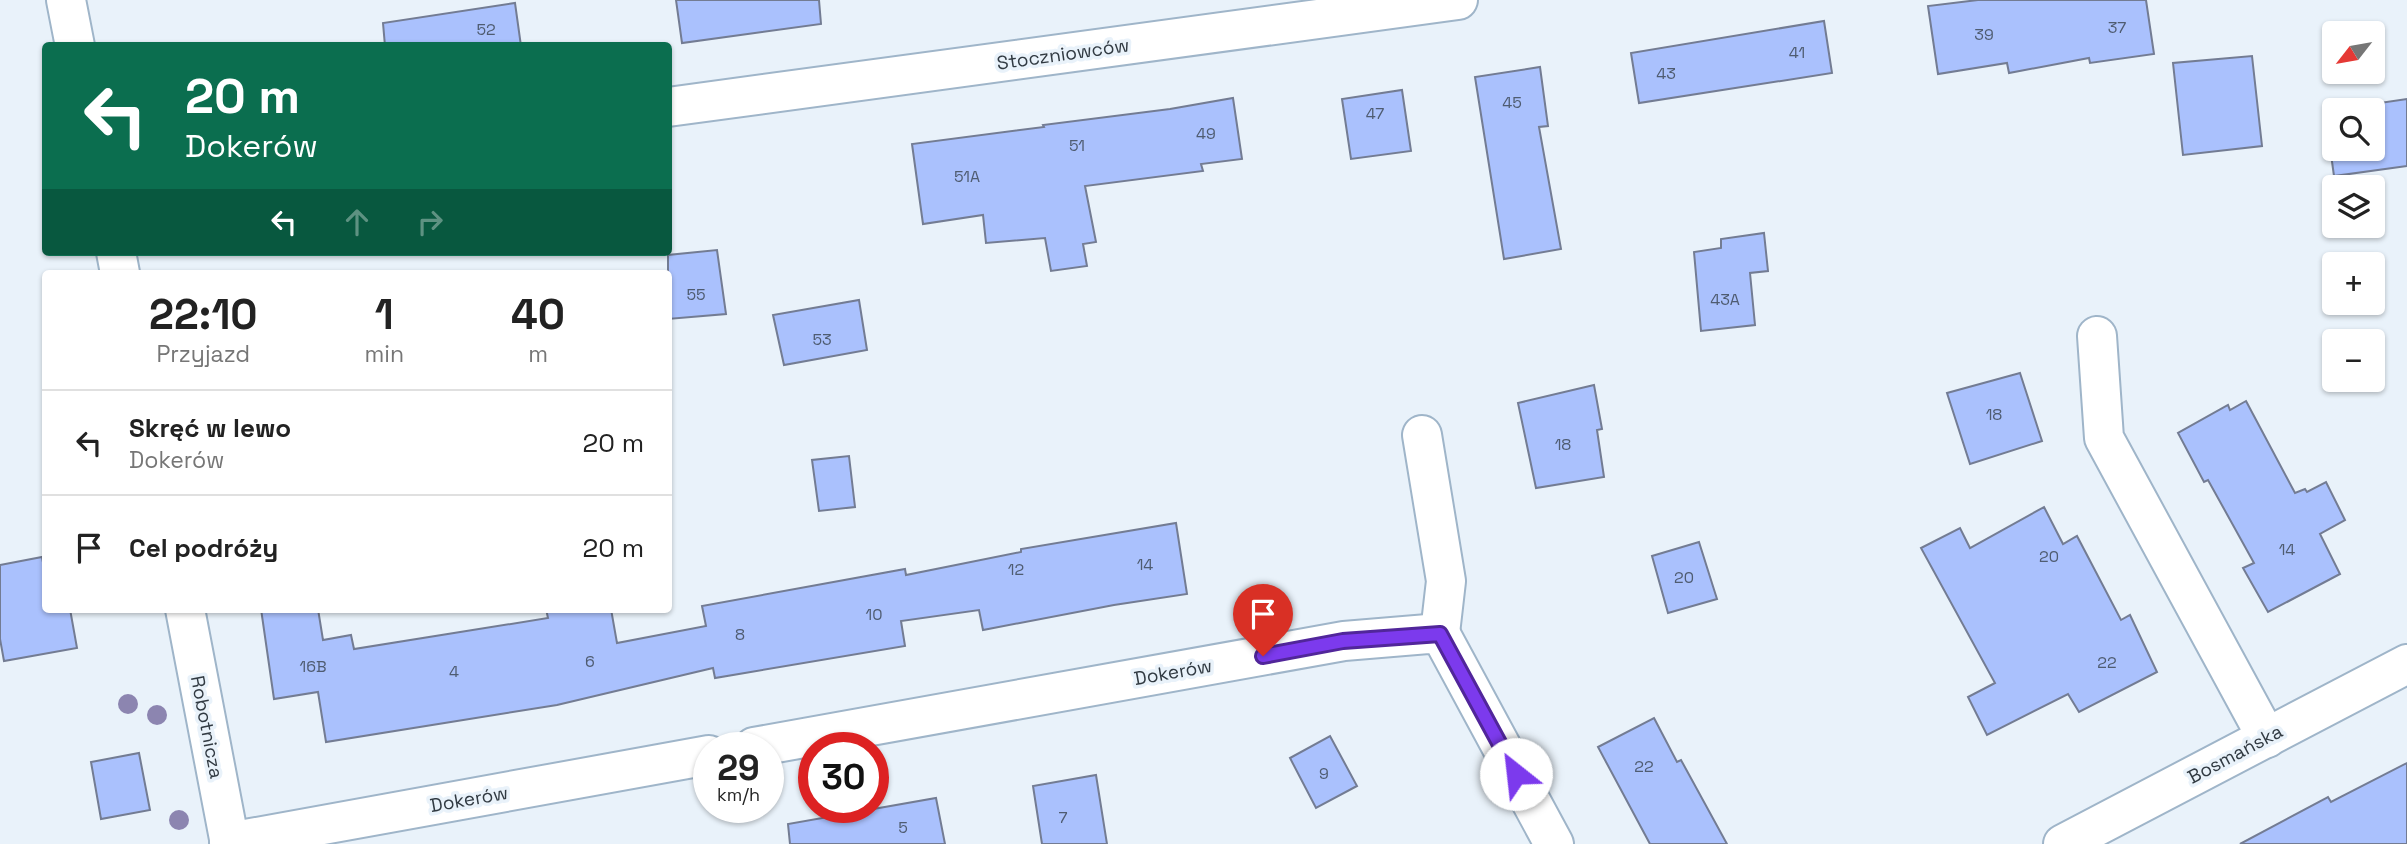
<!DOCTYPE html>
<html lang="pl">
<meta charset="utf-8">
<style>
:root{--surface:#fff;--page:#f6f6f6;--text:#222;--muted:#767676;--line:#e0e0e0}
body{margin:0;font-family:"Space Grotesk",sans-serif;background:var(--page);color:var(--text);height:100vh;display:flex;flex-direction:column;font-size:26px;white-space:nowrap}
*{box-sizing:border-box;margin:0}
p{font-size:23px;color:var(--muted)}
.icon{flex:none;width:38px;height:38px;fill:none;stroke:currentColor;stroke-width:2;stroke-linecap:round;stroke-linejoin:round}
.map{position:relative;flex:1;overflow:hidden}
.details{position:absolute;left:42px;top:270px;width:630px;height:343px;display:flex;flex-direction:column;background:var(--surface);border-radius:7px;box-shadow:0 2px 5px #0004}
.details>*{flex:none}
.banner{position:absolute;left:42px;top:42px;width:630px;height:214px;border-radius:7px;box-shadow:0 2px 5px #0004;background:#0b6e4f;color:#fff;overflow:hidden}
.needle{width:46px;rotate:239deg}
.buttons{position:absolute;left:2322px;top:21px;display:grid;gap:14px}
.buttons a{display:grid;place-items:center;width:63px;height:63px;border-radius:7px;background:var(--surface);box-shadow:0 2px 5px #0004;font-size:35px}
.speed{position:absolute;left:693px;top:732px;display:flex;gap:14px;font-size:35px;font-weight:700;text-align:center}
.speed>*{display:grid;place-content:center;width:91px;height:91px;border-radius:50%;background:var(--surface);box-shadow:0 2px 5px #0004;line-height:1}
.speed small{font-size:18px;font-weight:400}
.speed .limit{border:10px solid #d22;background:#fff;color:#111}
.pin{position:absolute;display:grid;place-items:center;width:60px;height:60px;color:#fff;margin:-72px -30px;border-radius:50% 50% 50% 0;rotate:-45deg;box-shadow:0 0 7px #0007}
.pin .icon{rotate:45deg}
.me{position:absolute;width:77px;margin:-38px;rotate:331deg;stroke-linejoin:round;filter:drop-shadow(0 0 5px #0008)}
.turn{display:flex;align-items:center;gap:24px;height:147px;padding:0 28px;font-size:32px}
.turn .icon{width:91px;height:91px;stroke-width:2.5}
.turn b{display:block;font-size:49px;line-height:60px}
.lanes{display:flex;align-items:center;height:66px;padding:0 28px;background:#0003;justify-content:center;gap:35px;direction:ltr}
.lanes .off{opacity:.35}
.eta{display:flex;justify-content:space-evenly;align-items:center;height:119px;text-align:center}
.eta b{font-size:42px;font-weight:700;line-height:49px}
ul{padding:0;list-style:none}
li{display:flex;align-items:center;gap:21px;height:105px;padding:0 28px;border-top:2px solid var(--line)}
li div{flex:1}
li b{display:block;font-size:26px}
li em{font-style:normal}
.map>svg:first-child{display:block}
.building{fill:#aac1fd;stroke:#737c93;stroke-width:2;fill-rule:evenodd}
.lines{fill:none;stroke-linecap:round;stroke-linejoin:round}
.street-casing{stroke:#9fb5c9;stroke-width:42}
.street{stroke:#fff;stroke-width:38}
.tree{fill:#8c85b0}
.route-casing{stroke:#51269a;stroke-width:18}
.route{stroke:#7c3aed;stroke-width:12}
.labels{text-anchor:middle;dominant-baseline:central;stroke-width:7;stroke-linejoin:round;paint-order:stroke}
.number-label{font-size:16px;fill:#4f5c71}
.street-label{font-size:19px;fill:#313a42;stroke:#e9f2fa}
</style>
<div class="map">
<svg width="2407" height="844" viewBox="0 0 2407 844">
<rect width="100%" height="100%" fill="#e9f2fa"/>
<!-- building -->
<g class="building">
<path d="M 676,0 L 819,0 L 821,24 L 682,43 Z"/>
<path d="M 1978,0 L 2146,0 L 2154,54 L 2090,63 L 2089,58 L 2009,73 L 2007,63 L 1938,74 L 1928,6 Z"/>
<path d="M 515,3 L 521,46 L 385,46 L 383,23 Z"/>
<path d="M 1824,21 L 1832,73 L 1639,103 L 1631,53 Z"/>
<path d="M 2252,56 L 2262,146 L 2183,155 L 2173,63 Z"/>
<path d="M 1540,67 L 1548,126 L 1539,127 L 1561,249 L 1504,259 L 1475,77 Z"/>
<path d="M 1402,90 L 1411,151 L 1351,159 L 1342,99 Z"/>
<path d="M 1233,98 L 1242,159 L 1201,164 L 1203,171 L 1085,186 L 1096,242 L 1083,244 L 1087,266 L 1051,271 L 1045,238 L 986,243 L 983,215 L 923,224 L 912,144 L 1044,127 L 1043,125 L 1170,109 Z"/>
<path d="M 2407,99 L 2407,166 L 2334,176 L 2325,111 ZM 2334,110 L 2373,110 L 2373,149 L 2334,149 Z"/>
<path d="M 1764,233 L 1768,271 L 1750,273 L 1755,325 L 1701,331 L 1694,252 L 1721,248 L 1721,239 Z"/>
<path d="M 717,250 L 726,314 L 668,319 L 668,255 Z"/>
<path d="M 859,300 L 867,350 L 784,365 L 773,315 Z"/>
<path d="M 2020,373 L 2042,441 L 1970,464 L 1947,393 Z"/>
<path d="M 1594,385 L 1602,429 L 1597,430 L 1604,477 L 1536,488 L 1518,403 Z"/>
<path d="M 2246,401 L 2295,493 L 2305,489 L 2307,492 L 2326,482 L 2345,520 L 2320,534 L 2340,574 L 2268,612 L 2243,568 L 2254,563 L 2208,480 L 2204,482 L 2178,433 L 2228,405 L 2230,410 Z"/>
<path d="M 849,456 L 855,507 L 819,511 L 812,460 Z"/>
<path d="M 2044,507 L 2063,544 L 2077,536 L 2121,620 L 2130,615 L 2157,672 L 2079,712 L 2068,694 L 1987,735 L 1968,697 L 1995,683 L 1921,548 L 1960,528 L 1970,548 Z"/>
<path d="M 1176,523 L 1187,594 L 1114,605 L 983,630 L 979,610 L 901,621 L 905,646 L 715,678 L 713,668 L 557,705 L 326,742 L 318,692 L 274,699 L 261,609 L 318,609 L 323,640 L 351,635 L 354,649 L 548,618 L 546,609 L 611,609 L 617,643 L 706,626 L 702,606 L 905,569 L 906,575 L 1021,552 L 1021,549 Z"/>
<path d="M 1699,542 L 1717,599 L 1668,613 L 1652,556 Z"/>
<path d="M 42,557 L 46,579 L 46,609 L 70,609 L 77,648 L 4,661 L 0,639 L 0,565 Z"/>
<path d="M 1654,718 L 1677,762 L 1681,760 L 1727,844 L 1650,844 L 1598,747 Z"/>
<path d="M 1330,736 L 1357,786 L 1316,808 L 1290,758 Z"/>
<path d="M 139,753 L 150,810 L 101,819 L 91,762 Z"/>
<path d="M 2407,763 L 2407,844 L 2240,844 L 2328,797 L 2331,802 Z"/>
<path d="M 1096,775 L 1107,844 L 1042,844 L 1033,786 Z"/>
<path d="M 936,798 L 945,844 L 790,844 L 788,824 Z"/>
</g>
<g class="lines">
<defs>
<g id="street">
<path d="M 66,0 L 75,46"/>
<path d="M 668,107 L 1458,0"/>
<path d="M 116,252 L 120,273"/>
<path d="M 2097,336 L 2104,438 L 2267,738"/>
<path d="M 1422,435 L 1446,581 L 1440,633"/>
<path d="M 185,609 L 230,844"/>
<path d="M 754,747 L 1344,641 L 1440,633 L 1554,844"/>
<path d="M 229,842 L 709,755"/>
<path d="M 2063,844 L 2407,664"/>
</g>
</defs>
<!-- street casing -->
<use href="#street" class="street-casing"/>
<!-- street -->
<use href="#street" class="street"/>
</g>
<!-- trees -->
<g class="tree">
<circle cx="128" cy="704" r="10"/>
<circle cx="157" cy="715" r="10"/>
<circle cx="179" cy="820" r="10"/>
</g>
<g class="lines">
<defs>
<path id="route" d="M 1263,656 L 1343,641 L 1440,634 L 1516,774"/>
</defs>
<!-- route casing -->
<use href="#route" class="route-casing"/>
<!-- route -->
<use href="#route" class="route"/>
</g>
<g class="labels">
<!-- number labels -->
<g class="number-label">
<text x="2117" y="27">37</text>
<text x="486" y="29">52</text>
<text x="1984" y="34">39</text>
<text x="1797" y="52">41</text>
<text x="1666" y="73">43</text>
<text x="1512" y="102">45</text>
<text x="1375" y="113">47</text>
<text x="1206" y="133">49</text>
<text x="1077" y="145">51</text>
<text x="967" y="176">51A</text>
<text x="696" y="294">55</text>
<text x="1725" y="299">43A</text>
<text x="822" y="339">53</text>
<text x="1994" y="414">18</text>
<text x="1563" y="444">18</text>
<text x="2287" y="549">14</text>
<text x="2049" y="556">20</text>
<text x="1145" y="564">14</text>
<text x="1016" y="569">12</text>
<text x="1684" y="577">20</text>
<text x="874" y="614">10</text>
<text x="740" y="634">8</text>
<text x="590" y="661">6</text>
<text x="2107" y="662">22</text>
<text x="313" y="666">16B</text>
<text x="454" y="671">4</text>
<text x="1644" y="766">22</text>
<text x="1324" y="773">9</text>
<text x="1063" y="817">7</text>
<text x="903" y="827">5</text>
</g>
<!-- street labels -->
<g class="street-label">
<text transform="translate(1063 54) rotate(-8)">Stoczniowców</text>
<text transform="translate(1173 672) rotate(-10)">Dokerów</text>
<text transform="translate(207 727) rotate(79)">Robotnicza</text>
<text transform="translate(2235 754) rotate(-28)">Bosmańska</text>
<text transform="translate(469 799) rotate(-10)">Dokerów</text>
</g>
</g>
</svg>
<div class="buttons">
<a><svg class="needle" viewBox="-14 -14 28 28"><path d="M0-13l5 13h-10z" fill="#e53935"/><path d="M0 13l5-13h-10z" fill="#767676"/></svg></a>
<a><svg class="icon" aria-label="search" viewBox="0 0 24 24"><circle cx="10" cy="10" r="6"/><path d="M15 15l6 6"/></svg></a>
<a><svg class="icon" aria-label="layers" viewBox="0 0 24 24"><path d="M12 4l9 5-9 5-9-5zM3 14l9 5 9-5"/></svg></a>
<a>+</a>
<a>−</a>
</div>
<div class="speed"><div>29<small>km/h</small></div><div class="limit">30</div></div>
<div class="pin" style="left:1263px;top:656px;background:#d93025"><svg class="icon" aria-label="arrive" viewBox="0 0 24 24"><path d="M6 21V4h12l-3 4 3 4H6"/></svg></div>
<svg class="me" style="left:1516px;top:774px" viewBox="-20 -20 40 40"><circle r="19" fill="#fff"/><path d="M0-13L10 11 0 6-10 11z" fill="#7c3aed"/></svg>
<div class="banner">
<div class="turn"><svg class="icon" aria-label="left" viewBox="0 0 24 24"><path d="M17 20v-9H6M10 6l-5 5 5 5"/></svg><div><b>20 m</b>Dokerów</div></div>
<div class="lanes"><svg class="icon" aria-label="left" viewBox="0 0 24 24"><path d="M17 20v-9H6M10 6l-5 5 5 5"/></svg><svg class="icon off" aria-label="ahead" viewBox="0 0 24 24"><path d="M12 20V5M6 11l6-6 6 6"/></svg><svg class="icon off" aria-label="right" viewBox="0 0 24 24"><path d="M7 20v-9h11M14 6l5 5-5 5"/></svg></div>
</div>
<section class="details">
<div class="eta">
<div><b>22:10</b><p>Przyjazd</p></div>
<div><b>1</b><p>min</p></div>
<div><b>40</b><p>m</p></div>
</div>
<ul>
<li><svg class="icon" aria-label="left" viewBox="0 0 24 24"><path d="M17 20v-9H6M10 6l-5 5 5 5"/></svg><div><b>Skręć w lewo</b><p>Dokerów</p></div><em>20 m</em></li>
<li><svg class="icon" aria-label="arrive" viewBox="0 0 24 24"><path d="M6 21V4h12l-3 4 3 4H6"/></svg><div><b>Cel podróży</b></div><em>20 m</em></li>
</ul>
</section>
</div>
